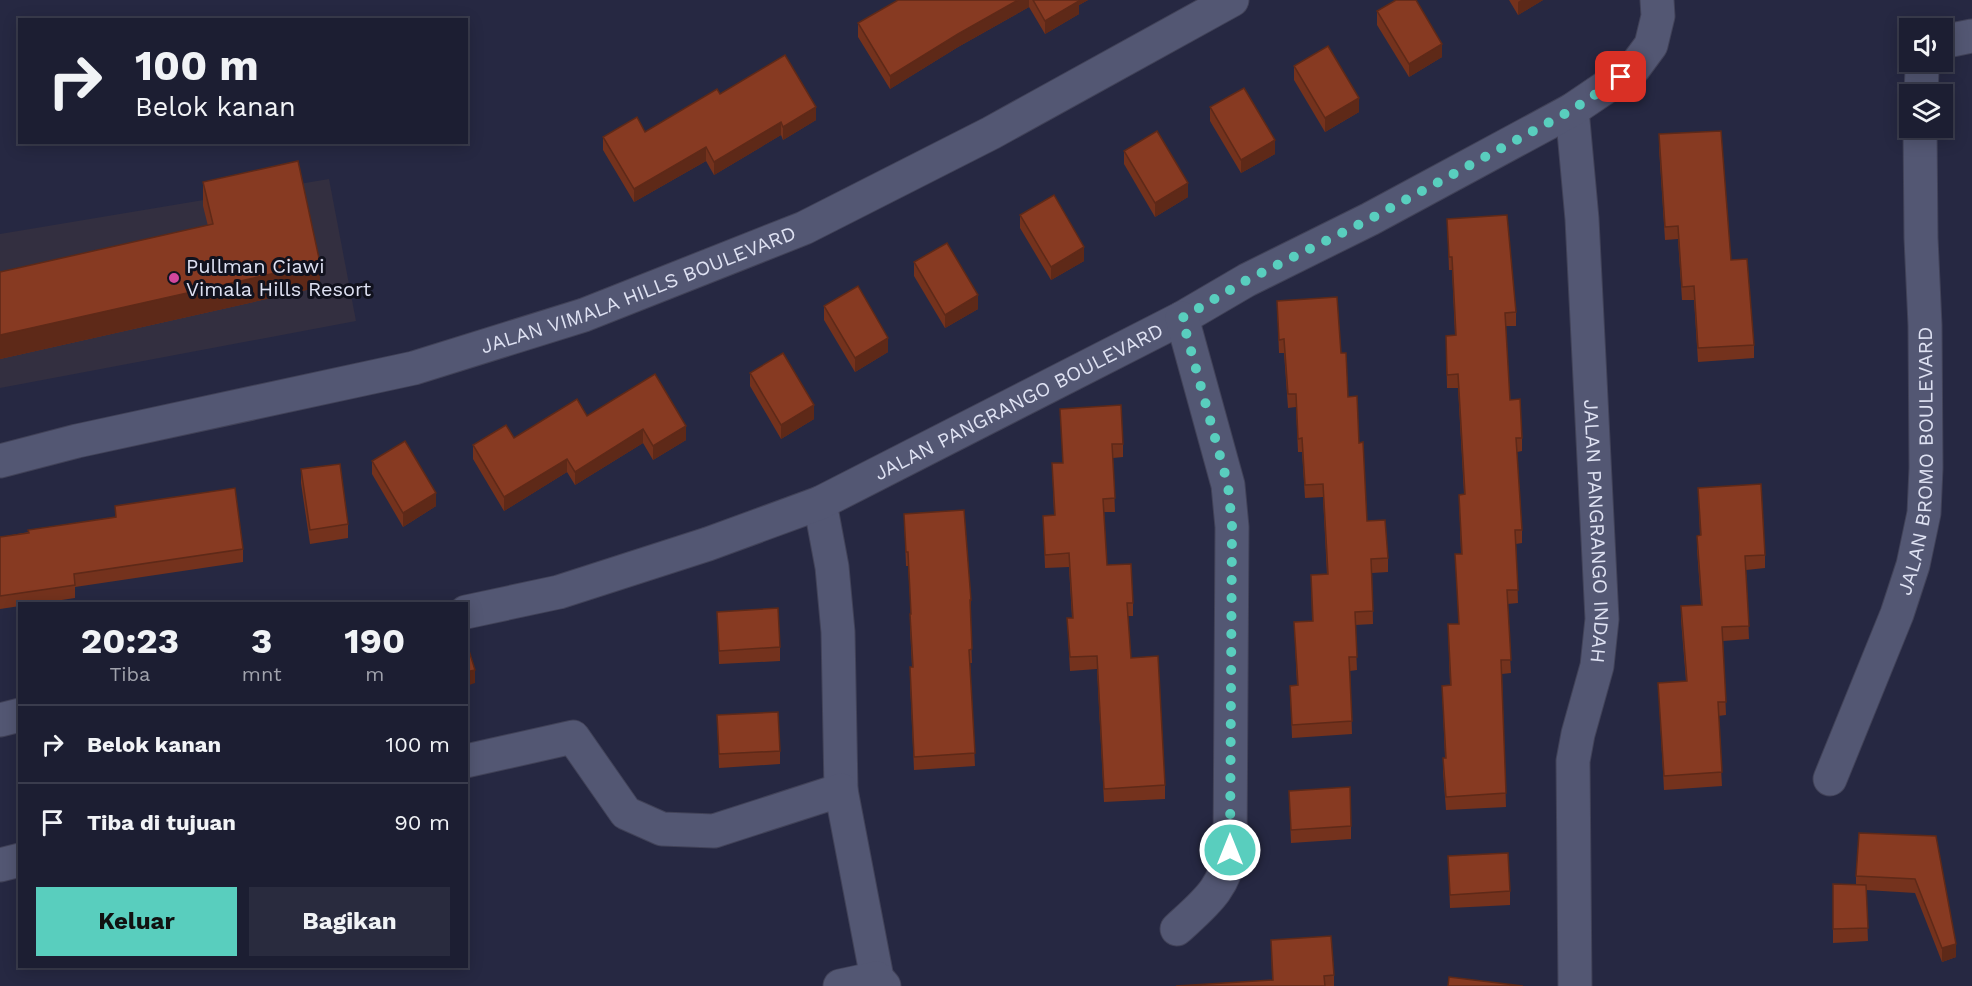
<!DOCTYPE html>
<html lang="id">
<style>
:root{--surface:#1c1e32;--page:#292b3e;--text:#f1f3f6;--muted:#a0a2ac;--line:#3a3c4d;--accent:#59cebe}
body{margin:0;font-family:"Work Sans",sans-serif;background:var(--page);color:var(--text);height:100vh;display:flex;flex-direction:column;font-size:22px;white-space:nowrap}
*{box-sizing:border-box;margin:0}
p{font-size:20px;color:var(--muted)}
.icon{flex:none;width:33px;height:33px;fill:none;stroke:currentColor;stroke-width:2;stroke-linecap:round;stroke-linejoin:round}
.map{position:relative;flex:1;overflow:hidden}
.side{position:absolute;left:18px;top:602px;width:450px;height:366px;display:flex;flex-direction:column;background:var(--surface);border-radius:0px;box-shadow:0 3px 15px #0003,0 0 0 2px var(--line)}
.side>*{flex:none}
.banner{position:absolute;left:18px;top:18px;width:450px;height:126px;border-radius:0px;box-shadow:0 3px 15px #0003,0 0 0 2px var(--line);background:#1c1e32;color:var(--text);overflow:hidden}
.fabs{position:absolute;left:1899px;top:18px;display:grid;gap:12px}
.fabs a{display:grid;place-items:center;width:54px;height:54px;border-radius:0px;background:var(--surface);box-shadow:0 3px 15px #0003,0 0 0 2px var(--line);font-size:30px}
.pin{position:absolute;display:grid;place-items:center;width:51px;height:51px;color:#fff;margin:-26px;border-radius:12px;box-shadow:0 3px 9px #0006}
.me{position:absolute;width:66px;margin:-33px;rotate:0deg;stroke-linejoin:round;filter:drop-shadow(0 0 4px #0008)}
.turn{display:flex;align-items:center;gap:21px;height:126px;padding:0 18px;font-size:27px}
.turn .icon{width:78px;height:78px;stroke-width:2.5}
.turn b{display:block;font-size:42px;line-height:51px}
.eta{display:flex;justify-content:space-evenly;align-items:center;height:102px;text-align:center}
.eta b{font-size:36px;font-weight:700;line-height:42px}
.action{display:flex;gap:12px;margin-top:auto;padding:12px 18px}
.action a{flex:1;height:69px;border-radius:0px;background:var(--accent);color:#111;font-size:24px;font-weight:700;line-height:69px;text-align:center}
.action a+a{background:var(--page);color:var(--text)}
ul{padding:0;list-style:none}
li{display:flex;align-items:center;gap:18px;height:78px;padding:0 18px;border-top:2px solid var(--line)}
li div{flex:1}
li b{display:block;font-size:22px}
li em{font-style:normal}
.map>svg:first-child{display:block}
.commercial{fill:#332f40}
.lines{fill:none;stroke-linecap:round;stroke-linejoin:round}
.minor-casing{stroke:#414258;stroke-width:35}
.minor{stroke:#535773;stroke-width:33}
.wall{fill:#74321d}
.shaded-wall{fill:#5e2918}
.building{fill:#873a22;stroke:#5e2918;stroke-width:1.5}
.route{stroke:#59cebe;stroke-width:10;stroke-dasharray:0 18}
.hotel-dot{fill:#d1479c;stroke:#11121e;stroke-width:2}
.labels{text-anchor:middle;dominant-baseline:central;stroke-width:6;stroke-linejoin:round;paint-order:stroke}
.poi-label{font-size:20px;fill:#dee1f2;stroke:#11121e;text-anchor:start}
.street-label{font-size:20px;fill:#dee1f2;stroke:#11121e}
</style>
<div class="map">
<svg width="1972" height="986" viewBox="0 0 1972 986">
<rect width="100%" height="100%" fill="#262842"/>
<!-- commercial -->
<path class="commercial" d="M 329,179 L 356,321 L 0,388 L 0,234 Z"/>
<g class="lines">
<defs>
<g id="minor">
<path d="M 1942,42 L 1972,36"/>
<path d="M 1921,94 L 1922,70 L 1925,62"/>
<path id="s1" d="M 1572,110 L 1582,219 L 1602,619 L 1597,666 L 1578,734 L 1573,761 L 1575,986"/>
<path id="s2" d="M 0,461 L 77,441 L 414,368 L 584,315 L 804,228 L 991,133 L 1232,0"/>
<path d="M 820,503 L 832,567 L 838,632 L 841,790"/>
<path id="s3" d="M 466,612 L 559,592 L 708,544 L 820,503 L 1182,318 L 1247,280 L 1370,219 L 1572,110 L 1634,68 L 1651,45 L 1658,16 L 1657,0"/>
<path d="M 0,720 L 20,715"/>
<path d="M 466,761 L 573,737 L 626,813 L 662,829 L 714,831 L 841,790 L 877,978 L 884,986"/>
<path id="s4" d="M 1830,779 L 1897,614 L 1913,565 L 1924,513 L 1926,468 L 1925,325 L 1921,238 L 1920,128"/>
<path d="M 0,865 L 20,860"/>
<path d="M 1177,929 C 1204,904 1226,888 1230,850 L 1232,527 L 1228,485 L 1182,318"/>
<path d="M 840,986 L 877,978"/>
</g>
</defs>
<!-- minor casing -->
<use href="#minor" class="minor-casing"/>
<!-- minor -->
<use href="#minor" class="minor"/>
</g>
<!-- wall -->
<g class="wall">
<path d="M 898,0 L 1088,0 L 1079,5 L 1079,14 L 1045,34 L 1029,7 L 958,47 L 890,89 L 858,37 L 858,23 Z"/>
<path d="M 1509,0 L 1543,0 L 1518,15 Z"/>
<path d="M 1377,11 L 1442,57 L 1409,77 L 1377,25 Z"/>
<path d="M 1294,66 L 1359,112 L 1325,132 L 1294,80 Z"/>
<path d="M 720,94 L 816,120 L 783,140 L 781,135 L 714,175 L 706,161 L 634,202 L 603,150 L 603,137 L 645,132 Z"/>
<path d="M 1210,107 L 1275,154 L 1241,173 L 1210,121 Z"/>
<path d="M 1659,134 L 1731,260 L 1754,345 L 1754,358 L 1698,362 L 1694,300 L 1682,300 L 1678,239 L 1665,240 L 1659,148 Z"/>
<path d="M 1124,151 L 1188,197 L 1155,217 L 1124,164 Z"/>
<path d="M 203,182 L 320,287 L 0,359 L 0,272 L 208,226 L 203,206 Z"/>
<path d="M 1020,215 L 1084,261 L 1051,280 L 1020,228 Z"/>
<path d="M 1447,219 L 1516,312 L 1516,326 L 1505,326 L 1510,400 L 1522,438 L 1522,451 L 1517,452 L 1522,530 L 1522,543 L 1516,544 L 1518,603 L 1507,604 L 1511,673 L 1502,674 L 1506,807 L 1446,810 L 1443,772 L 1443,758 L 1445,758 L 1442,686 L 1450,685 L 1448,624 L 1459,624 L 1455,554 L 1461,554 L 1459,495 L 1464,494 L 1458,388 L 1447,388 L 1446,336 L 1455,336 L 1452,270 L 1449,270 Z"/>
<path d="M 914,262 L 978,309 L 945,328 L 914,276 Z"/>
<path d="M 1277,301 L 1341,353 L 1348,397 L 1359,443 L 1367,521 L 1388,558 L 1388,572 L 1372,573 L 1373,624 L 1355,625 L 1357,670 L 1350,671 L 1352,734 L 1292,738 L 1290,686 L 1297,685 L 1294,622 L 1312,621 L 1311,575 L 1327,575 L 1323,497 L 1305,498 L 1302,452 L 1298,452 L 1296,407 L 1288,408 L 1284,353 L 1279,353 Z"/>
<path d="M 824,306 L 888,352 L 855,372 L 824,320 Z"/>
<path d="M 750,373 L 814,419 L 781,439 L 750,386 Z"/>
<path d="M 1060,409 L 1123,444 L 1123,457 L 1113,458 L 1115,512 L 1104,512 L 1107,565 L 1133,603 L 1133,616 L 1128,616 L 1131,658 L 1165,785 L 1165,799 L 1104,802 L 1097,669 L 1070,671 L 1067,618 L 1072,618 L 1069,567 L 1045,568 L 1043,516 L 1054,515 L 1052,463 L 1063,463 Z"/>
<path d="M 587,416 L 686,440 L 653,460 L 643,443 L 575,485 L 567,472 L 504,511 L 473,459 L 473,445 L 514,438 Z"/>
<path d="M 372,461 L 436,506 L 403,527 L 372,474 Z"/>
<path d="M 301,469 L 348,524 L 348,538 L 310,544 L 301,483 Z"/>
<path d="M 1698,488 L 1765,555 L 1765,568 L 1746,570 L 1749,639 L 1723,641 L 1726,715 L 1718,716 L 1722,786 L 1664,790 L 1658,683 L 1686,681 L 1681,620 L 1681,606 L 1701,605 L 1697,549 L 1697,536 L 1700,535 Z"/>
<path d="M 115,506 L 243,549 L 243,562 L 75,587 L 75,598 L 42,603 L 20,603 L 20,606 L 0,609 L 0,537 L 115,517 Z"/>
<path d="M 904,514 L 971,600 L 971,614 L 970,614 L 972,663 L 970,663 L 975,766 L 914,770 L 910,681 L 910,667 L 912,667 L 910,628 L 910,614 L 911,614 L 908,566 L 906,566 Z"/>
<path d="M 717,612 L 780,647 L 780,661 L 719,664 Z"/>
<path d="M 717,715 L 780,751 L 780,764 L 719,768 Z"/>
<path d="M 1289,791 L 1351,826 L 1351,839 L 1291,843 Z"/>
<path d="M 1936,836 L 1956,957 L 1942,962 L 1915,893 L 1866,890 L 1868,941 L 1833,943 L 1833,884 L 1856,885 L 1856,876 Z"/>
<path d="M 1448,856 L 1510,891 L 1510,905 L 1450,908 Z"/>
<path d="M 1271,940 L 1334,975 L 1334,986 L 1176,986 L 1272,980 Z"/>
</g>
<!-- shaded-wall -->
<g class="shaded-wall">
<path d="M 1018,0 L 1029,0 L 1029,7 L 958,47 L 890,89 L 890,76 L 958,34 Z"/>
<path d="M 1075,0 L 1088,0 L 1079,5 L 1079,14 L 1045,34 L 1045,21 Z"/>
<path d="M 1521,0 L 1543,0 L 1518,15 L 1518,2 Z"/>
<path d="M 1442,44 L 1442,57 L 1409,77 L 1409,64 Z"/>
<path d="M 1359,98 L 1359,112 L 1325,132 L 1325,118 Z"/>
<path d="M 816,107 L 816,120 L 783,140 L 783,127 Z"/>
<path d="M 781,122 L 781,135 L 714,175 L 714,162 Z"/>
<path d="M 1275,140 L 1275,154 L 1241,173 L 1241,160 Z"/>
<path d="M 706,147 L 706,161 L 634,202 L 634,189 Z"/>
<path d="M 1188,183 L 1188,197 L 1155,217 L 1155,203 Z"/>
<path d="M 1084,247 L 1084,261 L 1051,280 L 1051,267 Z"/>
<path d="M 320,263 L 320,287 L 0,359 L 0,335 Z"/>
<path d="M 978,295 L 978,309 L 945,328 L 945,315 Z"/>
<path d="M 888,338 L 888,352 L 855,372 L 855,358 Z"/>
<path d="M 814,405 L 814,419 L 781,439 L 781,425 Z"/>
<path d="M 686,426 L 686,440 L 653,460 L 653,446 Z"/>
<path d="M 643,429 L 643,443 L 575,485 L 575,472 Z"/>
<path d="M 567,459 L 567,472 L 504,511 L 504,497 Z"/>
<path d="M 436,493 L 436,506 L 403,527 L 403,513 Z"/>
<path d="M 475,670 L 475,683 L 466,686 L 466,672 Z"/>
<path d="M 1956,944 L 1956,957 L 1942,962 L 1942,948 Z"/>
</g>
<!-- building -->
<g class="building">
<path d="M 898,0 L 1018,0 L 958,34 L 890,76 L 858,23 Z"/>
<path d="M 1033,0 L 1078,0 L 1079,1 L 1045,21 Z"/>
<path d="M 1396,0 L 1416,0 L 1442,44 L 1409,64 L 1377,11 Z"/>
<path d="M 1328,46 L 1359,98 L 1325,118 L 1294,66 Z"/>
<path d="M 785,55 L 816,107 L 783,127 L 781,122 L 714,162 L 706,147 L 634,189 L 603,137 L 637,117 L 645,132 L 717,89 L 720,94 Z"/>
<path d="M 1244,88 L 1275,140 L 1241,160 L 1210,107 Z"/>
<path d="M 1157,131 L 1188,183 L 1155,203 L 1124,151 Z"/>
<path d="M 1721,131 L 1731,260 L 1747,259 L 1754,345 L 1698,348 L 1694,286 L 1682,287 L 1678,226 L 1665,227 L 1659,134 Z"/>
<path d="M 298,161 L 320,263 L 0,335 L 0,272 L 213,224 L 203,182 Z"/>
<path d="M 1054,195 L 1084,247 L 1051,267 L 1020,215 Z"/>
<path d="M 1507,215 L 1516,312 L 1505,313 L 1510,400 L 1520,399 L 1522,438 L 1516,438 L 1522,530 L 1515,530 L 1518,590 L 1507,590 L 1511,660 L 1501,660 L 1506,793 L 1446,797 L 1443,758 L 1446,758 L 1442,686 L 1451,685 L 1448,624 L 1459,624 L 1455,554 L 1462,554 L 1459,495 L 1465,494 L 1458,374 L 1447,375 L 1446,336 L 1456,335 L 1452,257 L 1449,257 L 1447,219 Z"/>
<path d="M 947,243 L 978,295 L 945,315 L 914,262 Z"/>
<path d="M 858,286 L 888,338 L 855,358 L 824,306 Z"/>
<path d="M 1337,297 L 1341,353 L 1346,353 L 1348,397 L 1357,396 L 1359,443 L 1363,442 L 1367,521 L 1385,520 L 1388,558 L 1371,559 L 1373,611 L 1355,612 L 1357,657 L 1349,657 L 1352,721 L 1292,725 L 1290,686 L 1298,685 L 1294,622 L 1313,621 L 1311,575 L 1328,574 L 1323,484 L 1305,485 L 1302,438 L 1298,439 L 1296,394 L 1288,394 L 1284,339 L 1279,340 L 1277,301 Z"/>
<path d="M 783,353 L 814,405 L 781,425 L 750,373 Z"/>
<path d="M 655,374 L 686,426 L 653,446 L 643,429 L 575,472 L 567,459 L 504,497 L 473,445 L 506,425 L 514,438 L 577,399 L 587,416 Z"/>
<path d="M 1121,405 L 1123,444 L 1112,444 L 1115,498 L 1103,499 L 1107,565 L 1131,564 L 1133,603 L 1127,603 L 1131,658 L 1158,656 L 1165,785 L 1104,789 L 1097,656 L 1070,657 L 1067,618 L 1073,618 L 1069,553 L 1045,555 L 1043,516 L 1055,515 L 1052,463 L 1063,463 L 1060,409 Z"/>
<path d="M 405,441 L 436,493 L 403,513 L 372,461 Z"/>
<path d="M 340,464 L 348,524 L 310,530 L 301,469 Z"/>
<path d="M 1761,484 L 1765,555 L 1745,556 L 1749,626 L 1722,627 L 1726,702 L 1718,702 L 1722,772 L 1664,776 L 1658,683 L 1687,681 L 1681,606 L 1702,605 L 1697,536 L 1701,535 L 1698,488 Z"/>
<path d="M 235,488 L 243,549 L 74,574 L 75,585 L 0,596 L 0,537 L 29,533 L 28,530 L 116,517 L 115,506 Z"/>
<path d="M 964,510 L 971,600 L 970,600 L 972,649 L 969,650 L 975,753 L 914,757 L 910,667 L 913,667 L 910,614 L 911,614 L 908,552 L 906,552 L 904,514 Z"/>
<path d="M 778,608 L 780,647 L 719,651 L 717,612 Z"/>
<path d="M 466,641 L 475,670 L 466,672 Z"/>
<path d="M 778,712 L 780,751 L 719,754 L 717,715 Z"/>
<path d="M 1350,787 L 1351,826 L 1291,830 L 1289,791 Z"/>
<path d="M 1859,833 L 1936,836 L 1956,944 L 1942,948 L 1915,879 L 1856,876 Z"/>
<path d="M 1508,853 L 1510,891 L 1450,895 L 1448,856 Z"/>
<path d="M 1833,884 L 1866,885 L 1868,928 L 1833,929 Z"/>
<path d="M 1331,936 L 1334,975 L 1324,976 L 1325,986 L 1176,986 L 1273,980 L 1271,940 Z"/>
<path d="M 1449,977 L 1523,986 L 1448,986 Z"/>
</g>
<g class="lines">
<!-- route -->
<path class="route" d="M 1230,850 L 1232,526 L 1228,485 L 1182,318 L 1247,280 L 1370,219 L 1572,110 L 1621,77"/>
</g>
<!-- markers -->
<circle class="hotel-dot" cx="174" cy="278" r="6"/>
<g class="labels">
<!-- poi labels -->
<g class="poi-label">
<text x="186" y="266">Pullman Ciawi<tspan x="186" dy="23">Vimala Hills Resort</tspan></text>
</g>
<!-- street labels -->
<g class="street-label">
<text stroke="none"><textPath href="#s2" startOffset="662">JALAN VIMALA HILLS BOULEVARD</textPath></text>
<text stroke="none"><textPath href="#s3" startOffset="594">JALAN PANGRANGO BOULEVARD</textPath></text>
<text stroke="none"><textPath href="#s4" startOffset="334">JALAN BROMO BOULEVARD</textPath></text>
<text stroke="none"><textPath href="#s1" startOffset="422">JALAN PANGRANGO INDAH</textPath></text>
</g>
</g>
</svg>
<div class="fabs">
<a><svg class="icon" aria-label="sound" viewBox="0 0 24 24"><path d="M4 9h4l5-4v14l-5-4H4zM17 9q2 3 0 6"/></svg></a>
<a><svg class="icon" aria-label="layers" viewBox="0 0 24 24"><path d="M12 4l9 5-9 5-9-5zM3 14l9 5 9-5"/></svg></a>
</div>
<div class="pin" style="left:1621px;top:77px;background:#d93025"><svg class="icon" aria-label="arrive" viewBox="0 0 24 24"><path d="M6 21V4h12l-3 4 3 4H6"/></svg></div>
<svg class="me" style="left:1230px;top:850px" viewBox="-20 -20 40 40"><circle r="17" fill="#59cebe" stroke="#fff" stroke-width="3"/><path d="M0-11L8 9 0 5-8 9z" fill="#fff"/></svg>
<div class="banner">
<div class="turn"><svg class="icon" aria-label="right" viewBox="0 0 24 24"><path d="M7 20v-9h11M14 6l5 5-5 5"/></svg><div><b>100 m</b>Belok kanan</div></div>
</div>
<section class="side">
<div class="eta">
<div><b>20:23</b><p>Tiba</p></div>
<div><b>3</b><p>mnt</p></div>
<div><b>190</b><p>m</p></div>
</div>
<ul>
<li><svg class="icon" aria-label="right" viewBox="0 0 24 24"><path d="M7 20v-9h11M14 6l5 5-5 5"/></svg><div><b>Belok kanan</b></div><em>100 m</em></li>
<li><svg class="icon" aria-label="arrive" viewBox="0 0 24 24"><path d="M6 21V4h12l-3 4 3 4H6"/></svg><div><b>Tiba di tujuan</b></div><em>90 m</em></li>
</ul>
<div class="action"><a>Keluar</a><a>Bagikan</a></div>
</section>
</div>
